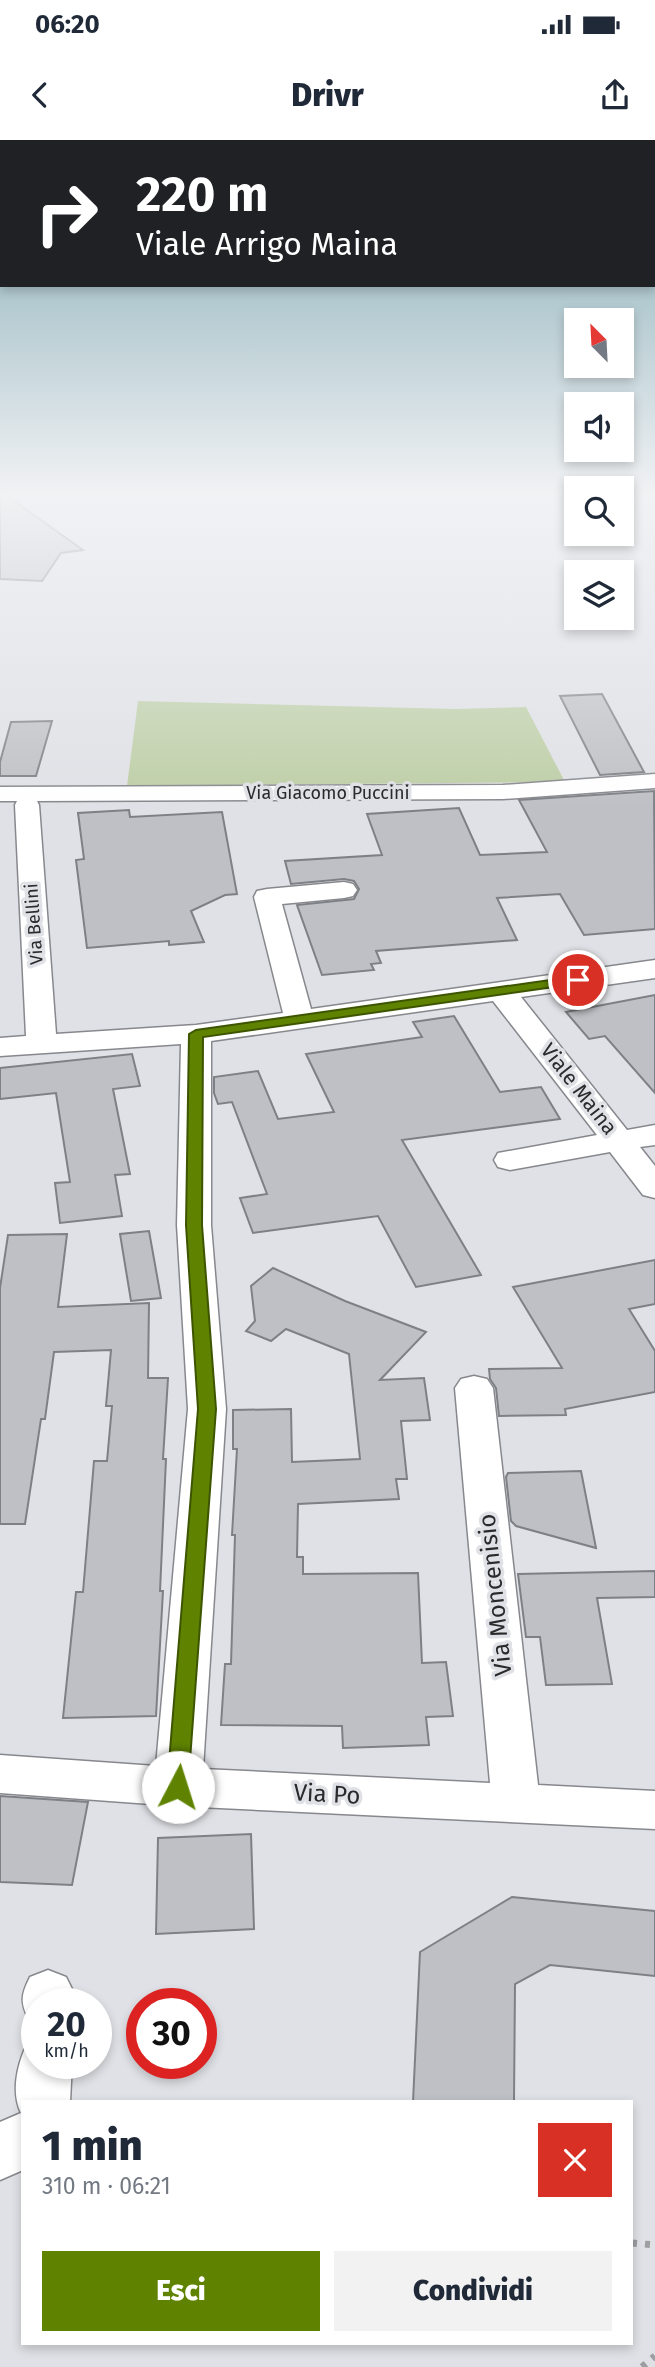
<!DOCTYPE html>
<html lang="it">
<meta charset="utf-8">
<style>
:root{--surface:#fff;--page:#f2f2f3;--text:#1f2937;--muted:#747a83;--accent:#5f8300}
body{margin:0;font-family:"Fira Sans",sans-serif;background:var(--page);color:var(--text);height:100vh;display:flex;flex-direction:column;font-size:26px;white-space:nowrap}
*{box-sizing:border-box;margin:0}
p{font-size:23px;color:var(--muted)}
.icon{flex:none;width:38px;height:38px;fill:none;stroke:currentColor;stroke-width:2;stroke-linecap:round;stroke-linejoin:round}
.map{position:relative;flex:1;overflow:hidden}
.side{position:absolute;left:21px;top:1960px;width:612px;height:245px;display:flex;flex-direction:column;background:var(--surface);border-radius:0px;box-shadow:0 4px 10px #0003}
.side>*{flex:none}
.guide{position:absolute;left:0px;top:0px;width:656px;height:147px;box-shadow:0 4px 10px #0003;background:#202124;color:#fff;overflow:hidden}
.needle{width:46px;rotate:336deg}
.buttons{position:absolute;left:564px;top:168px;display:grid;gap:14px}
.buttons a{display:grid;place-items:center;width:70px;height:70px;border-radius:0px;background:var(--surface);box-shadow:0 4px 10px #0003;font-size:35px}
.speed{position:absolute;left:21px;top:1848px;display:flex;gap:14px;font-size:35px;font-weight:700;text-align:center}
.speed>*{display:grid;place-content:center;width:91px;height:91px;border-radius:50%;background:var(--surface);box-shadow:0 4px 10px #0003;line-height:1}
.speed small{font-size:18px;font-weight:400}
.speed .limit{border:10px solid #d22;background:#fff;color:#111}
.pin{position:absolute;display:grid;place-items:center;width:60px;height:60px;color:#fff;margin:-30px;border:4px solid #fff;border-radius:50%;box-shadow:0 2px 7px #0007}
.me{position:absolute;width:77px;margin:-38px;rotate:5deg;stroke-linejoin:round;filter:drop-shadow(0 0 5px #0008)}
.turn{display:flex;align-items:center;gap:24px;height:147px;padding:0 21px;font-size:32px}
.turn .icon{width:91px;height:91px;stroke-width:2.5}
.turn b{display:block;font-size:49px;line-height:60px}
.round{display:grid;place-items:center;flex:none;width:74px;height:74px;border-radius:0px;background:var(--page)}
.head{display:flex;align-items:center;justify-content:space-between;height:119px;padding:0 21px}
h1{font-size:42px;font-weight:800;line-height:52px}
.action{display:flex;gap:14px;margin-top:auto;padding:14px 21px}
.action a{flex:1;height:80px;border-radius:0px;background:var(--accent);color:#fff;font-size:28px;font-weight:800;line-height:80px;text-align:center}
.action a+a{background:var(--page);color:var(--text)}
.status{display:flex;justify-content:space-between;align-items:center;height:49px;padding:0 35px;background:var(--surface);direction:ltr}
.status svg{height:19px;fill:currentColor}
header{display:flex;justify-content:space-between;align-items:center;height:91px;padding:0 21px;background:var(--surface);font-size:32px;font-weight:800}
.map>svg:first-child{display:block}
.green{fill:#bdcea5}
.building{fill:#bfc0c5;stroke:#7f8085;stroke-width:2}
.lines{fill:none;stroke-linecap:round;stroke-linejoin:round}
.minor-casing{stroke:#87888d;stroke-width:3}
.path{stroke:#9d9ea2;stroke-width:7;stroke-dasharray:5 8;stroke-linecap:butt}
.minor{fill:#fff;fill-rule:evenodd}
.route{fill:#5f8300;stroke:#3e5500;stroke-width:2}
.labels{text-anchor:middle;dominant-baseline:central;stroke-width:7;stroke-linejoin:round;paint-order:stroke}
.far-street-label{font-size:18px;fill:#2a2a2c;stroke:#e0e1e6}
.street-label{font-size:21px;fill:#2a2a2c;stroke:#e0e1e6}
.near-street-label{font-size:24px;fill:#2a2a2c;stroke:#e0e1e6}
</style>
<div class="status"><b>06:20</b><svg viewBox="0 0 49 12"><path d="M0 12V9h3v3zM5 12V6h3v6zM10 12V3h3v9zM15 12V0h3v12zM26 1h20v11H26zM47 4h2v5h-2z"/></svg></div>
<header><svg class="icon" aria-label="back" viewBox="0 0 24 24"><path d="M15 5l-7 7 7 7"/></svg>Drivr<svg class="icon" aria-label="share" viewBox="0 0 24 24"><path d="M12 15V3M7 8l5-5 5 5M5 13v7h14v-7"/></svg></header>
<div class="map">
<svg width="655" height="2227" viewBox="0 0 655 2227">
<rect width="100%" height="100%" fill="#e0e1e6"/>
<!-- green -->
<path class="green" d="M 138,561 L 456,569 L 526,567 L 565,642 L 127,646 Z"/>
<!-- building -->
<g class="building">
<path d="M 0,356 L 7,356 L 83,410 L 61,413 L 42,441 L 0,439 Z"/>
<path d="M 602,554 L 644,632 L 600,635 L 560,556 Z"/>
<path d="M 52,581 L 36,636 L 0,636 L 0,622 L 11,582 Z"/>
<path d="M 654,651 L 655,789 L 584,795 L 560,754 L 497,758 L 517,800 L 376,811 L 381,823 L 371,824 L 374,830 L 322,835 L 297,765 L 354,759 L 359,749 L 354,741 L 344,739 L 291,744 L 285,721 L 382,715 L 367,674 L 459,668 L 480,715 L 547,712 L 519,660 Z"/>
<path d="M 129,670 L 130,677 L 222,672 L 237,754 L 225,755 L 191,771 L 204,802 L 169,805 L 169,801 L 87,808 L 76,720 L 84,719 L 78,673 Z"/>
<path d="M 655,855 L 655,953 L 605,896 L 589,899 L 566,872 Z"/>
<path d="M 454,876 L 500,952 L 541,947 L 560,979 L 402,1000 L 481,1135 L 416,1147 L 378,1076 L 253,1093 L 240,1058 L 267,1054 L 232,962 L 218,964 L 214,953 L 214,937 L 258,931 L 278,979 L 334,972 L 306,914 L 422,897 L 413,882 Z"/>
<path d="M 132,914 L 140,946 L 113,949 L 130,1034 L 115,1035 L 122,1076 L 60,1083 L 55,1043 L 70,1042 L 56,953 L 0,959 L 0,928 Z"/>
<path d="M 149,1091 L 161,1158 L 131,1161 L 120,1094 Z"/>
<path d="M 67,1094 L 58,1167 L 149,1163 L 148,1238 L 168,1238 L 163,1319 L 166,1319 L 160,1451 L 163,1451 L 156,1576 L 63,1578 L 76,1452 L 83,1452 L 94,1321 L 107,1321 L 112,1266 L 106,1266 L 111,1210 L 54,1212 L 45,1279 L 41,1279 L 25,1384 L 0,1384 L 0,1148 L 8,1095 Z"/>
<path d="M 655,1120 L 655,1164 L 629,1169 L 655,1211 L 655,1252 L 565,1269 L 566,1275 L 499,1276 L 496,1248 L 490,1239 L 489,1229 L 562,1228 L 513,1147 Z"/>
<path d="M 273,1128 L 345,1161 L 426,1192 L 380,1240 L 424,1238 L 430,1280 L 401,1281 L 407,1339 L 396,1339 L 399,1359 L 298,1364 L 297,1417 L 303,1417 L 303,1434 L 418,1433 L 422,1523 L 446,1522 L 453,1576 L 426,1577 L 429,1605 L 343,1608 L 342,1586 L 221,1585 L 225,1524 L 231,1524 L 235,1395 L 232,1395 L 237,1309 L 233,1309 L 233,1270 L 291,1269 L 292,1322 L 360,1319 L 349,1214 L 286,1189 L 271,1201 L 246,1191 L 255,1181 L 251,1146 Z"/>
<path d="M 581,1331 L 596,1408 L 516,1386 L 511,1381 L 506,1337 L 508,1333 Z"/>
<path d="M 655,1431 L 655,1457 L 597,1458 L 612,1544 L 546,1545 L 540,1497 L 526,1497 L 518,1434 Z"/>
<path d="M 0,1656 L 88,1662 L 72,1745 L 0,1742 Z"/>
<path d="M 251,1694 L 254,1789 L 156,1794 L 158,1698 Z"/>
<path d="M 512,1757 L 655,1771 L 655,1836 L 550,1825 L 515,1844 L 514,1962 L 413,1962 L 420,1812 Z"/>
</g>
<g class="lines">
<defs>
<g id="minor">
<path d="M 655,634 L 655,648 L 503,659 L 37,661 L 39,665 L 56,894 L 196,885 L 283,873 L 254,757 L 257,751 L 267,749 L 344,742 L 353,744 L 357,750 L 353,756 L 344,758 L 282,764 L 311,869 L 655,820 L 655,838 L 521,857 L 627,990 L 655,985 L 655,1005 L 640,1007 L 655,1026 L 655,1058 L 643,1055 L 610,1012 L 510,1030 L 498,1027 L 494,1020 L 498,1013 L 597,995 L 493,861 L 211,901 L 211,1085 L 226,1269 L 203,1629 L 490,1643 L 455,1248 L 461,1239 L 474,1236 L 487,1239 L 493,1248 L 538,1645 L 655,1651 L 655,1689 L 178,1666 L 0,1653 L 0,1615 L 156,1626 L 188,1269 L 177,1085 L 181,904 L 0,916 L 0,898 L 26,896 L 15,665 L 17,661 L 0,661 L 0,647 L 503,645 Z"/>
<path d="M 48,1830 L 66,1837 L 74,1853 L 73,1864 L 37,1864 L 37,1883 L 29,1880 C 20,1862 21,1855 30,1837 Z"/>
<path d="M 37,1902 L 37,1923 L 72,1923 L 70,1962 L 23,1962 L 23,2030 L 0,2040 L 0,1982 L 21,1973 C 11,1952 17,1926 26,1906 Z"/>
</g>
</defs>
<!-- minor casing -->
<use href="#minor" class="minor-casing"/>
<!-- path -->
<g class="path">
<path d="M 632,2103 L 655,2105"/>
<path d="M 642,2227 L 655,2216"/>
</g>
<!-- minor -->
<use href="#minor" class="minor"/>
</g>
<!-- sky -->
<linearGradient id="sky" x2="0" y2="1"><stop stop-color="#7fa8b3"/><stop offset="0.53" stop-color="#f1f2f4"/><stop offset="1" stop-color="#f1f2f4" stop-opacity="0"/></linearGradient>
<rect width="655" height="668" fill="url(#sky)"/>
<!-- route -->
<path class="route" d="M 578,836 L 584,840 L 582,843 L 203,897 L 202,1085 L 216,1269 L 188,1647 L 185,1653 L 178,1655 L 170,1653 L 167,1647 L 198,1269 L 186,1085 L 189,894 L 196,890 Z"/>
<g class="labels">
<!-- far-street labels -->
<g class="far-street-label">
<text x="328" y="653">Via Giacomo Puccini</text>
<text transform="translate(34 784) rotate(-94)">Via Bellini</text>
</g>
<!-- street labels -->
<g class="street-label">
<text transform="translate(579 949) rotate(52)">Viale Maina</text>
</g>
<!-- near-street labels -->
<g class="near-street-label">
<text transform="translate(495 1455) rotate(-96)">Via Moncenisio</text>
<text transform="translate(327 1654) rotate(3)">Via Po</text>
</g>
</g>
</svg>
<div class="buttons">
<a><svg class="needle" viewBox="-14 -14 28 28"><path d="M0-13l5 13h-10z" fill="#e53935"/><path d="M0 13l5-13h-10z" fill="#747a83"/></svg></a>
<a><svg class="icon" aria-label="sound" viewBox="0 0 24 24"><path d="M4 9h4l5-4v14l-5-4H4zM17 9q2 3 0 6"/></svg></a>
<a><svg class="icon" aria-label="search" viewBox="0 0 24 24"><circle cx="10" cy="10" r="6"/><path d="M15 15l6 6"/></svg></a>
<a><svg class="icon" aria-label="layers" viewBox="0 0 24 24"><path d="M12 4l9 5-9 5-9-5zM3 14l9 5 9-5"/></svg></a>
</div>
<div class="speed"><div>20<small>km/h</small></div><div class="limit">30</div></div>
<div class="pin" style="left:578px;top:840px;background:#d93025"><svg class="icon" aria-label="arrive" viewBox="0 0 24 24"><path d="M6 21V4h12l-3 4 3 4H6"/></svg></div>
<svg class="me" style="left:178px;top:1647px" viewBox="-20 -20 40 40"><circle r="19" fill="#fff"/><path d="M0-13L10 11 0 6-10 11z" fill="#5f8300"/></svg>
<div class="guide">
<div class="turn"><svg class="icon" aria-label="right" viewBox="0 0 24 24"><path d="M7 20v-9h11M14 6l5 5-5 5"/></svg><div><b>220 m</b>Viale Arrigo Maina</div></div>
</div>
<section class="side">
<div class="head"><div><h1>1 min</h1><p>310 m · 06:21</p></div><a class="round" style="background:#d93025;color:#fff"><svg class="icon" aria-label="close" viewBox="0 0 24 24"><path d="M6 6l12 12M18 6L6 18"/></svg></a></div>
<div class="action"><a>Esci</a><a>Condividi</a></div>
</section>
</div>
